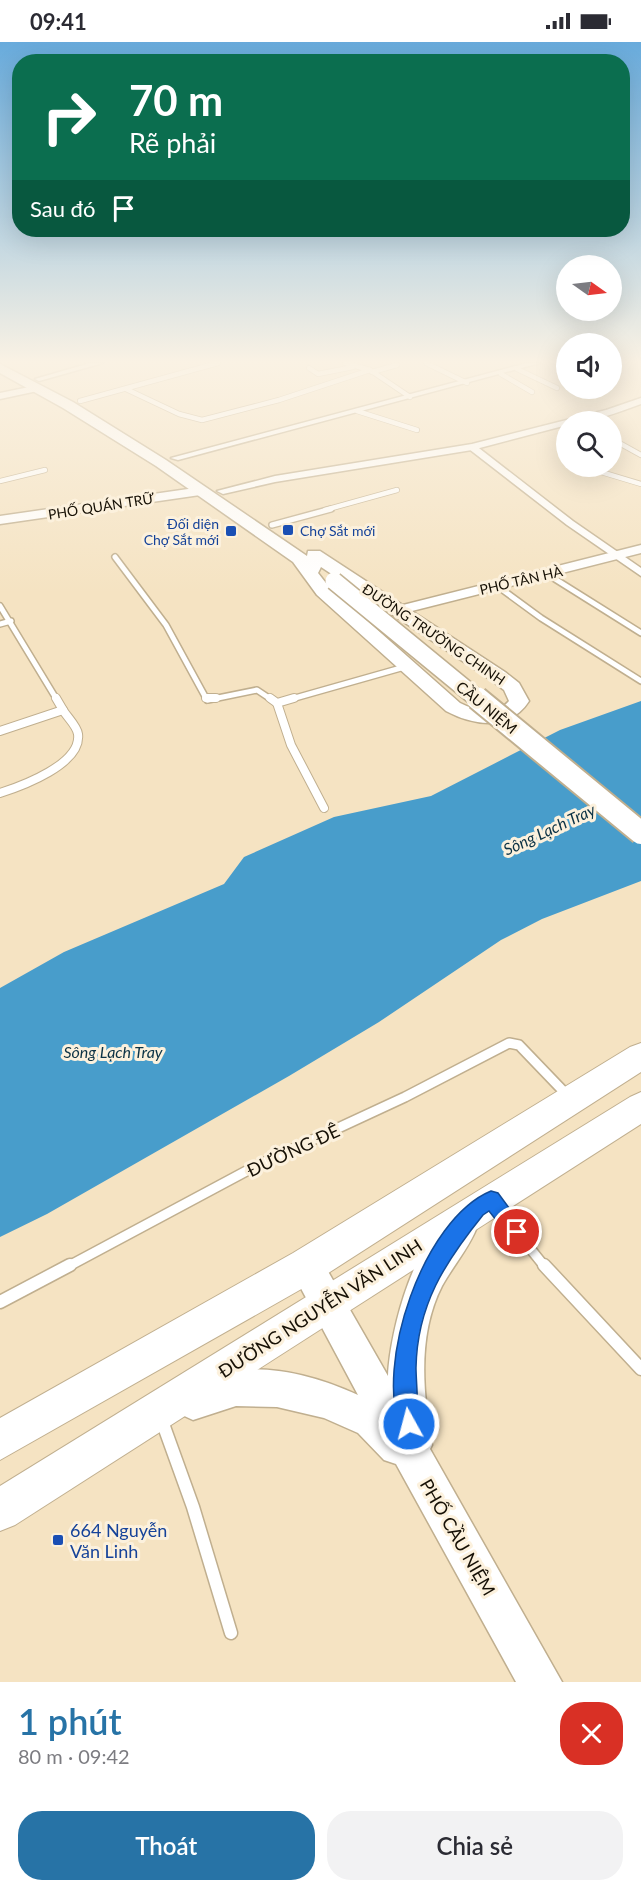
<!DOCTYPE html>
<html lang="vi">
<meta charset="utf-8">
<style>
:root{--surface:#fff;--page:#f2f2f3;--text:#2b2b33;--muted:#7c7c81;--accent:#2773a6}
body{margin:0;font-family:Lato,sans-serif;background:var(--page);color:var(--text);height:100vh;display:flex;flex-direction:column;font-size:22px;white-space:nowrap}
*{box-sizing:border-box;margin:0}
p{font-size:20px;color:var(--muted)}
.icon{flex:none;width:33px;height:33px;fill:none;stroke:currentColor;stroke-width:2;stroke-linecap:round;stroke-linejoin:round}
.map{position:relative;height:1640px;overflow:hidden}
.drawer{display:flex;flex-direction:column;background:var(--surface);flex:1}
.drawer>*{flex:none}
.top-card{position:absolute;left:12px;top:12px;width:618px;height:183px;border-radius:24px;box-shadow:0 6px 24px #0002;background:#0b6e4f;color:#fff;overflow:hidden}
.needle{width:39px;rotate:104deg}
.controls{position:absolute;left:556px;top:213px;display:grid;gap:12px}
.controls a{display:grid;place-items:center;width:66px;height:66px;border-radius:50%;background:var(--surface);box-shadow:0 6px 24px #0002;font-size:30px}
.pin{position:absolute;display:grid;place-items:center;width:51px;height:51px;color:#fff;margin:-26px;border:3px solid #fff;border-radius:50%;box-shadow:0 2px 6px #0007}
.me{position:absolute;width:66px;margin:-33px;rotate:353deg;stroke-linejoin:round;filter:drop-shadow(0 0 4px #0008)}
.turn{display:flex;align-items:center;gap:21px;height:126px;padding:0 18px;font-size:27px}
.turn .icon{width:78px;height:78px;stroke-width:2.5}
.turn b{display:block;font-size:42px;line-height:51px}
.then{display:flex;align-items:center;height:57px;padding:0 18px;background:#0003;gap:12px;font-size:22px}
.round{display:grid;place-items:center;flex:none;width:63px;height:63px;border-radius:24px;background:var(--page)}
.head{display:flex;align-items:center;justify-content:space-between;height:102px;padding:0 18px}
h1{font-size:36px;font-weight:600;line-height:45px;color:var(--accent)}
.action{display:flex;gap:12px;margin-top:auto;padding:12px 18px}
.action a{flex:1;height:69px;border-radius:24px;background:var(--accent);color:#fff;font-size:24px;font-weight:600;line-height:69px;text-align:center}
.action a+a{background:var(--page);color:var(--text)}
.status{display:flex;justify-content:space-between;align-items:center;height:42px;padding:0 30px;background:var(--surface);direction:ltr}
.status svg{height:16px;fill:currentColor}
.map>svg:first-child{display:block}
.water{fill:#489dcb}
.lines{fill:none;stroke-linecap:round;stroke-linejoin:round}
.service-far4-casing{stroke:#c0af8f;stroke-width:6}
.service-far3-casing{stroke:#c0af8f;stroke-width:8}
.service-far2-casing{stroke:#c0af8f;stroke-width:10}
.service-far1-casing{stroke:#c0af8f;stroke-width:12}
.service-casing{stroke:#c0af8f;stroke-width:15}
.minor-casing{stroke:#c0af8f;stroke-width:3}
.tertiary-casing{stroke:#c0af8f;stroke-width:3}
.secondary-casing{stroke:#c0af8f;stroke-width:3}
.primary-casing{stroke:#c0af8f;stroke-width:3}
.trunk-casing{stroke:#c0af8f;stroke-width:2}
.service-far4{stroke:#fff;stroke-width:4.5}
.service-far3{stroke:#fff;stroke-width:5}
.service-far2{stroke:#fff;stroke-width:8}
.service-far1{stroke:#fff;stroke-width:9}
.service{stroke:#fff;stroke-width:12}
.minor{fill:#fff;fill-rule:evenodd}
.tertiary{fill:#fff;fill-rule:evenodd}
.secondary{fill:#fff;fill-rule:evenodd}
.primary{fill:#fff;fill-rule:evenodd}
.trunk{fill:#fff;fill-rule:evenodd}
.primary-bridge-far1-casing{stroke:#c0af8f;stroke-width:20;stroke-linecap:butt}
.primary-bridge-casing{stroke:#c0af8f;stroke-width:26;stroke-linecap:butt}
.primary-bridge-far1{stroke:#fff;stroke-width:17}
.primary-bridge{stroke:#fff;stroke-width:22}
.route{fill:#1a73e8;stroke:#114b97;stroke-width:1.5}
.transit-dot{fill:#1a4fb4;stroke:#fcf1dd;stroke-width:2}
.labels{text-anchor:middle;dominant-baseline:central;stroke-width:6;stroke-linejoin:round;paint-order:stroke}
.far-street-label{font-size:14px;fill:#161005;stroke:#fcf1dd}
.far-transit-label{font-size:14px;fill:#164399;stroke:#fcf1dd;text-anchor:end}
.street-label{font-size:15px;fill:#161005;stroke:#fcf1dd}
.water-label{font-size:16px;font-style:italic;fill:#0b3245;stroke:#fcf1dd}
.near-street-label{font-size:18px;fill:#161005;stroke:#fcf1dd}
.near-transit-label{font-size:18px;fill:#164399;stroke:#fcf1dd;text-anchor:start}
</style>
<div class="status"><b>09:41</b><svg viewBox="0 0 49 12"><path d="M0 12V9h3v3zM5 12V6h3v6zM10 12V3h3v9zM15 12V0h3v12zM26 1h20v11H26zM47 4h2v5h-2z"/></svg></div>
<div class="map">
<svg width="641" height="1640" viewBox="0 0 641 1640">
<rect width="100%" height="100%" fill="#f5e3c2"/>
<!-- water -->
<path class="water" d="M 641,659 L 641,839 L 542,877 L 501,898 L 379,980 L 289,1034 L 47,1172 L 0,1195 L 0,946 L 64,910 L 224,842 L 244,815 L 334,775 L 431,754 L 560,688 Z"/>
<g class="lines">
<defs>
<g id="service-far4">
<path d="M 345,321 L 370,328 L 410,355"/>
<path d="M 426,321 L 467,341"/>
<path d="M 309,326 L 318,332 L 353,325"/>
<path d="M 517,327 L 557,346"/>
<path d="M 372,330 L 397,323"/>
<path d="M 501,332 L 532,350"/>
<path d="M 126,347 L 179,372 L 202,378 L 279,358 L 370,328"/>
<path d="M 80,359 L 218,321"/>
<path d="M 357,369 L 417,388"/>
<path d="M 612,397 L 641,413"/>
<path d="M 581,424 L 641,442"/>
<path d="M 0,439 L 45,428"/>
<path d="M 325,468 L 397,448"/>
</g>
<g id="service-far3">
<path d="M 272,483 L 331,467"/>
<path d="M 115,515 L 166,583 L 207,658"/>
<path d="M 547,532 L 641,591"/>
<path d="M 496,543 L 541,576 L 641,639"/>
<path d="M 0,564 L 57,658"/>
<path d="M 0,582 L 11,579"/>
<path d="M 208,658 L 257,648 L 272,658"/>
<path d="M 288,658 L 408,624"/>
</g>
<g id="service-far2">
<path d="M 206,656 L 216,656"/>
<path d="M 270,656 L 277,661 L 294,656"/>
<path d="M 277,661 L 291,703 L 324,766"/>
<path d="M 0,689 L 63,668 L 56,656"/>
<path d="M 0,751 C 22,744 82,722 78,692 C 77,684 67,675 63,668"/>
</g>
<g id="service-far1">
<path d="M 496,1164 L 545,1225"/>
<path d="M 67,1225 L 252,1126 L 405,1055 L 509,1001 L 519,1003 L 567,1053"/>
</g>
<g id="service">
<path d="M 544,1223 L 641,1327"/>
<path d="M 0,1260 L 70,1223"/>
<path d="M 162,1379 L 193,1465 L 231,1591"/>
</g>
<g id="minor">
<path d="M 90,321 L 103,321 L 39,339 L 35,337 Z"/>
<path d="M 527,321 L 540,321 L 178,418 L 171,416 Z"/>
<path d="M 469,403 L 475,403 L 573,479 L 641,526 L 641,534 L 567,483 L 469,407 Z"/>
</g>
<g id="tertiary">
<path d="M 39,343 L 44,346 L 42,348 L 0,357 L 0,351 Z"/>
<path d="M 641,356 L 641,362 C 617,371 593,380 567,380 L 567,383 L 472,408 L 275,440 L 223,452 L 217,449 L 275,434 L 472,402 L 606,368 Z"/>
<path d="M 641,503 L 641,511 L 400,572 L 393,568 L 395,565 Z"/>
</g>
<path id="secondary" d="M 202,445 L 209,449 L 207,452 L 0,482 L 0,474 Z"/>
<g id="primary">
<path d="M 0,322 L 73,360 L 166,418 L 307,514 L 308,509 L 320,509 L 505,630 L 519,641 L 529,659 C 510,689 474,684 446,669 L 317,553 L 293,520 L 156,424 L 63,366 L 0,331 ZM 321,525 L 491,638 L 504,648 L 509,659 C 496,674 476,669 460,661 L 329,545 L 318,531 Z"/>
<path d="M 461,1169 L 473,1173 L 477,1185 C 469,1206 453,1224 442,1244 C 417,1293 423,1352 432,1403 L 430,1407 L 562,1640 L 516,1640 L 396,1422 L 384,1418 L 358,1391 L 324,1376 L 277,1365 L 236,1364 L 193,1378 L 180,1372 L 174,1359 L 180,1346 C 197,1339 219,1329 237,1328 C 278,1324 321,1336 358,1353 L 289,1224 L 294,1212 L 306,1207 L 318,1212 L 388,1334 C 390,1288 416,1187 461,1169 Z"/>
</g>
<g id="trunk">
<path d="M 641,1001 L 641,1030 L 319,1237 L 0,1418 L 0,1376 L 293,1211 L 630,1005 Z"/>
<path d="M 641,1050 L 641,1082 L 15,1483 L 0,1489 L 0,1444 L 630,1055 Z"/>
</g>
</defs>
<!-- service-far4 casing -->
<use href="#service-far4" class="service-far4-casing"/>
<!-- service-far3 casing -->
<use href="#service-far3" class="service-far3-casing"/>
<!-- service-far2 casing -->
<use href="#service-far2" class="service-far2-casing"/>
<!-- service-far1 casing -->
<use href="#service-far1" class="service-far1-casing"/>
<!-- service casing -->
<use href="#service" class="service-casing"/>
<!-- minor casing -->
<use href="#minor" class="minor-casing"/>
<!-- tertiary casing -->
<use href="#tertiary" class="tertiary-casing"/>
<!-- secondary casing -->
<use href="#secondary" class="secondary-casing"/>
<!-- primary casing -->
<use href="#primary" class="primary-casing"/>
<!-- trunk casing -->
<use href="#trunk" class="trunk-casing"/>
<!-- service-far4 -->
<use href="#service-far4" class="service-far4"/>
<!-- service-far3 -->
<use href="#service-far3" class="service-far3"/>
<!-- service-far2 -->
<use href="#service-far2" class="service-far2"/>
<!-- service-far1 -->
<use href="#service-far1" class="service-far1"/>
<!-- service -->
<use href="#service" class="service"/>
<!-- minor -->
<use href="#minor" class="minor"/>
<!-- tertiary -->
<use href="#tertiary" class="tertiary"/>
<!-- secondary -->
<use href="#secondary" class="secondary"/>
<!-- primary -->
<use href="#primary" class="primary"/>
<!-- trunk -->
<use href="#trunk" class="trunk"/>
<defs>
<path id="primary-bridge-far1" d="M 334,539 L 479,658"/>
<path id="primary-bridge" d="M 477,656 L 641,791"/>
</defs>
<!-- primary-bridge-far1 casing -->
<use href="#primary-bridge-far1" class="primary-bridge-far1-casing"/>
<!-- primary-bridge casing -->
<use href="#primary-bridge" class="primary-bridge-casing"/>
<!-- primary-bridge-far1 -->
<use href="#primary-bridge-far1" class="primary-bridge-far1"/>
<!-- primary-bridge -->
<use href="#primary-bridge" class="primary-bridge"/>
</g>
<!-- sky -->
<linearGradient id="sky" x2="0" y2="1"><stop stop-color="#68abdc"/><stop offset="0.58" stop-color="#faf2e4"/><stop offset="1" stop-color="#faf2e4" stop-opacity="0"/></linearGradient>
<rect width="641" height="551" fill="url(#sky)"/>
<!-- route -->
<path class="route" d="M 491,1149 L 498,1151 L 527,1190 L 524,1197 L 517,1199 L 511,1197 L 489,1169 L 483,1173 C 445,1220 417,1263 416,1326 C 416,1339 420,1381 416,1389 L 409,1393 L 401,1389 C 374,1323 423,1177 491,1149 Z"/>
<!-- markers -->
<g class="transit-dot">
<rect x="282" y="482" width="12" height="12" rx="3"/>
<rect x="225" y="483" width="12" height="12" rx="3"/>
<rect x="52" y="1492" width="12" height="12" rx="3"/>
</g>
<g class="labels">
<!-- far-street labels -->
<g class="far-street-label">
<text transform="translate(101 464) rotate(-9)">PHỐ QUÁN TRỮ</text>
<text transform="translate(521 538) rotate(-13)">PHỐ TÂN HÀ</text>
<text transform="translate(434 592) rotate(34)">ĐƯỜNG TRƯỜNG CHINH</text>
</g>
<!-- far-transit labels -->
<g class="far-transit-label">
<text x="219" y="481">Đối diện<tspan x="219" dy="16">Chợ Sắt mới</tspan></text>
<text x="300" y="488" text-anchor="start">Chợ Sắt mới</text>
</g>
<!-- street labels -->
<g class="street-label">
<text transform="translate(487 665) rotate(39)">CẦU NIỆM</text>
</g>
<!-- water labels -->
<g class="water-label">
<text transform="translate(549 787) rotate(-25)">Sông Lạch Tray</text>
<text x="113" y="1009">Sông Lạch Tray</text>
</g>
<!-- near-street labels -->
<g class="near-street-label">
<text transform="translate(293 1108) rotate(-25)">ĐƯỜNG ĐÊ</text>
<text transform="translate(320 1266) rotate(-33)">ĐƯỜNG NGUYỄN VĂN LINH</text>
<text transform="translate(458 1495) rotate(60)">PHỐ CẦU NIỆM</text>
</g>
<!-- near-transit labels -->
<g class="near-transit-label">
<text x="70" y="1488">664 Nguyễn<tspan x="70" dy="21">Văn Linh</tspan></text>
</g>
</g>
</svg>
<div class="controls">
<a><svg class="needle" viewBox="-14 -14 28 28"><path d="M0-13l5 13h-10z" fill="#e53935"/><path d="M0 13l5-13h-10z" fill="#7c7c81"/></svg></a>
<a><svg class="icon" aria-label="sound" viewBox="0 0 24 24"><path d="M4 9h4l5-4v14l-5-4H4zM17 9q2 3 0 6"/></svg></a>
<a><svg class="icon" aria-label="search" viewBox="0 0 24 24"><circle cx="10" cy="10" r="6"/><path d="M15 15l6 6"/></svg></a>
</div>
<div class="pin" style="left:517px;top:1190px;background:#d93025"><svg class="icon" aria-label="arrive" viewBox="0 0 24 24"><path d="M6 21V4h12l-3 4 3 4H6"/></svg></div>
<svg class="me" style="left:409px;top:1382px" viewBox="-20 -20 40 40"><circle r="17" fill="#1a73e8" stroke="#fff" stroke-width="3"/><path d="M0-11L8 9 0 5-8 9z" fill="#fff"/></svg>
<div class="top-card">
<div class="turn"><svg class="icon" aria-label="right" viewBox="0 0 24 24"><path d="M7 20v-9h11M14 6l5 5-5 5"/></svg><div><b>70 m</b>Rẽ phải</div></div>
<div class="then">Sau đó<svg class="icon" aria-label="arrive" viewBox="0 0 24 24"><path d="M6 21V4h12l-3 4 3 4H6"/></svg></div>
</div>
</div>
<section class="drawer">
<div class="head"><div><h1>1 phút</h1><p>80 m · 09:42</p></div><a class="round" style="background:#d93025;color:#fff"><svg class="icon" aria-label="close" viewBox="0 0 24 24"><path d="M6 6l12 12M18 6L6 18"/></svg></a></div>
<div class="action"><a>Thoát</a><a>Chia sẻ</a></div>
</section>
